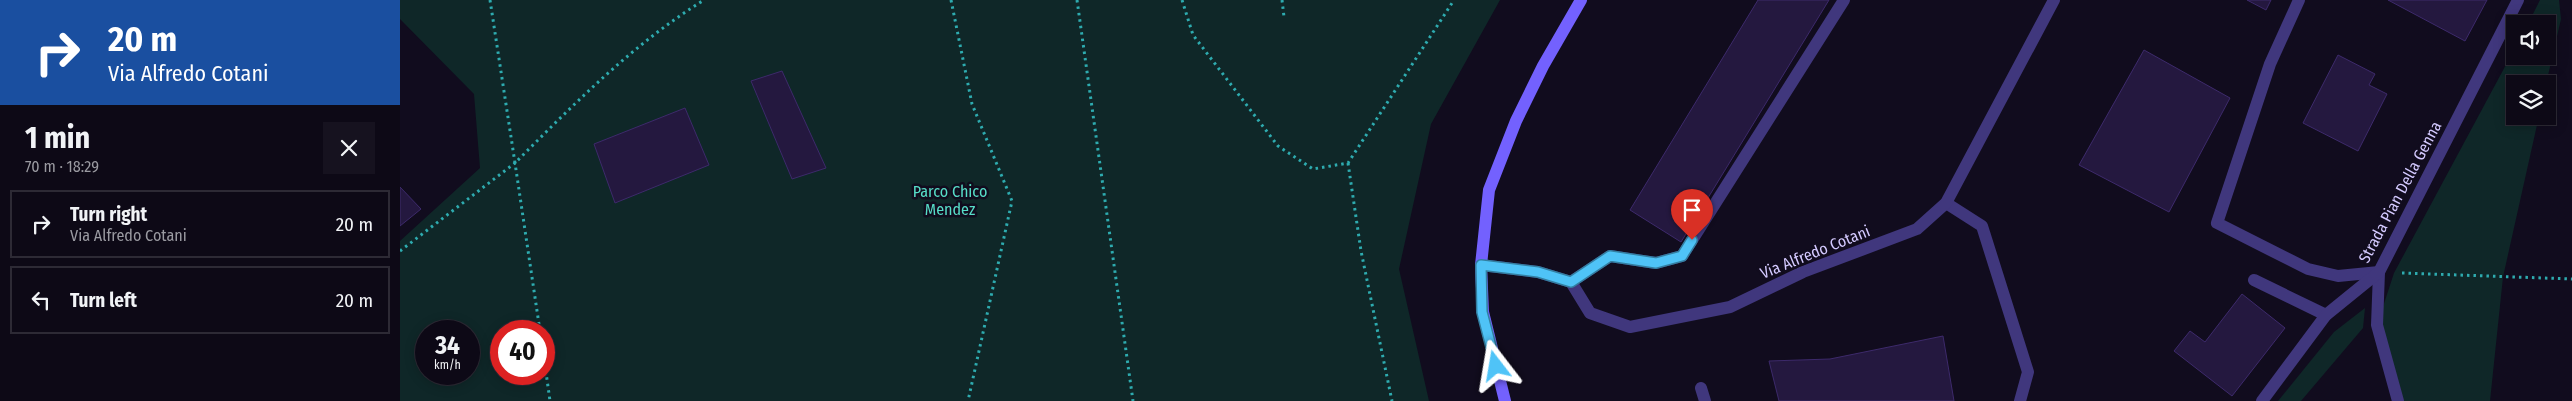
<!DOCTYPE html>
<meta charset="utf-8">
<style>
:root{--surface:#0d0916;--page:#16121f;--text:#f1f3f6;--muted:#9a9aa1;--line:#2d2a35}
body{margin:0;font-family:"Fira Sans Condensed",sans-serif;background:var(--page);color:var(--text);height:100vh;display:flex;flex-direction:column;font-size:19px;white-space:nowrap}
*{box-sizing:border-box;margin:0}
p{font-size:16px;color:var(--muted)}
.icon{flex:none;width:28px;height:28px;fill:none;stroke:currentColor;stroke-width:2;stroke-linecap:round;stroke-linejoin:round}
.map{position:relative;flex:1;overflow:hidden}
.sheet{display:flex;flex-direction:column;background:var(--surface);width:400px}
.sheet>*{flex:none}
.hud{background:#1a4fa0;color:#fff;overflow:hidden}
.tools{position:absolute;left:2106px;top:15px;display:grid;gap:10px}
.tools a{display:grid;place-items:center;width:50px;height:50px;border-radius:0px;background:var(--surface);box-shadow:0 2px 12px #0003,0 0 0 1px var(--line);font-size:25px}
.speed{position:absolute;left:15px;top:320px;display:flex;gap:10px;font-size:25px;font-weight:700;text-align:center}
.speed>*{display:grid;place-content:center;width:65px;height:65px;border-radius:50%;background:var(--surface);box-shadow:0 2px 12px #0003,0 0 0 1px var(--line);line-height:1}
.speed small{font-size:12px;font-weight:400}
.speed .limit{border:8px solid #d22;background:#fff;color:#111}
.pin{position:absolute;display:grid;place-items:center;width:42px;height:42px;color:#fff;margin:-51px -21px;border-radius:50% 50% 50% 0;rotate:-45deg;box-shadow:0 0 5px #0007}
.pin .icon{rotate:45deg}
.me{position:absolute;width:55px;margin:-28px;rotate:346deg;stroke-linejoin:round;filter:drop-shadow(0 0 4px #0008)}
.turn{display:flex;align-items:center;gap:18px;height:105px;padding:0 25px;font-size:22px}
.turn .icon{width:65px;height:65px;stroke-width:2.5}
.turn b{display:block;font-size:35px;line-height:42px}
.round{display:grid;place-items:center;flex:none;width:52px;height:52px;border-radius:0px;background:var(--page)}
.summary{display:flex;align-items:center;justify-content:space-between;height:85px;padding:0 25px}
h1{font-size:30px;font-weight:700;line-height:38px}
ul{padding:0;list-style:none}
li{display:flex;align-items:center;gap:15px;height:68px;margin:0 10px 8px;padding:0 15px;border:2px solid var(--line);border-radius:0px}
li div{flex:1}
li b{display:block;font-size:19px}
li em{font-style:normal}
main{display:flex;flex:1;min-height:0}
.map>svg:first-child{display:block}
.green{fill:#0f2728;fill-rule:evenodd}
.building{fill:#24183f;stroke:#3d2a6b}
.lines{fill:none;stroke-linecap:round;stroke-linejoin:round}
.path{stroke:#2eabaf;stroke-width:3;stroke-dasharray:2.5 4;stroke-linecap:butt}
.lane{stroke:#40377d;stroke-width:12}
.street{stroke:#40377d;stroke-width:12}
.secondary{stroke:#7361fe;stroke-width:12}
.route-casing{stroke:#337fa1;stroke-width:12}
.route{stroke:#4fc3f7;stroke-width:9}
.labels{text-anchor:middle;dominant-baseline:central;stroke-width:5;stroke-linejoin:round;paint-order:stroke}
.park-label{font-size:16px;fill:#57ddc8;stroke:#110c1e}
.street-label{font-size:16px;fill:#d4caff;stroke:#110c1e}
</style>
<main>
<section class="sheet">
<div class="hud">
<div class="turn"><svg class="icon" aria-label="right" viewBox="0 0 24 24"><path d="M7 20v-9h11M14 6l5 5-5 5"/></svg><div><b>20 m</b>Via Alfredo Cotani</div></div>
</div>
<div class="summary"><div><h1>1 min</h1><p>70 m · 18:29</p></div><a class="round"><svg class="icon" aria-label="close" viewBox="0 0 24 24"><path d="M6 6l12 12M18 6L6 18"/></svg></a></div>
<ul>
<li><svg class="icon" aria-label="right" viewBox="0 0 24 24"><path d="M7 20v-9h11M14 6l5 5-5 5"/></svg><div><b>Turn right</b><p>Via Alfredo Cotani</p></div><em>20 m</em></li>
<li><svg class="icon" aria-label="left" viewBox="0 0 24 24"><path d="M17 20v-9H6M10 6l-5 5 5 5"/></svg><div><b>Turn left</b></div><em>20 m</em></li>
</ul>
</section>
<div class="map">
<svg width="2172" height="401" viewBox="0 0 2172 401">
<rect width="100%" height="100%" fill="#110c1e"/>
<!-- green -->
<g class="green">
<path d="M 0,0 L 1100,0 L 1031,124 L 999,269 L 1029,401 L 0,401 L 0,241 L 80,168 L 74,94 L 0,19 ZM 26,331 L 69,331 L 69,374 L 26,374 ZM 101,331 L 144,331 L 144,374 L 101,374 Z"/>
<path d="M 2140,0 L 2159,0 L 2161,19 L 2146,84 L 2115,84 L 2115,116 L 2139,116 L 2103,277 L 2090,401 L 1998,401 L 1977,325 L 1994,273 L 2115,48 L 2115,56 L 2148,56 L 2148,24 L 2128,24 Z"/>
<path d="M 1965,308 L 1963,328 L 1901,401 L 1878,401 L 1934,332 Z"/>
</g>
<!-- building -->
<g class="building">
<path d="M 1358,0 L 1429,0 L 1281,242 L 1230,210 Z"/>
<path d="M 1847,0 L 1871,0 L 1866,10 Z"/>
<path d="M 1988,0 L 2087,0 L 2065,41 Z"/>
<path d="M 1744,50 L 1830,98 L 1769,212 L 1679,165 Z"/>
<path d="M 1938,55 L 1975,74 L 1969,85 L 1987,94 L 1958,151 L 1903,123 Z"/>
<path d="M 382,71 L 426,168 L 392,179 L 351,81 Z"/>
<path d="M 285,108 L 309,165 L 215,203 L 194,144 Z"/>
<path d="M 0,187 L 21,209 L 0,226 Z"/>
<path d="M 1842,294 L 1885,328 L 1832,396 L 1774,351 L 1790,331 L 1805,342 Z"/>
<path d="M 1543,336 L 1554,401 L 1379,401 L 1369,361 L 1430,359 Z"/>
</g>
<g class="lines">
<!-- path -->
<g class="path">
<path d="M 90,0 L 115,163 C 174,104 233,44 304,0"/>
<path d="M 551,0 L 572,104 L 612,201 L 568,401"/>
<path d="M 677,0 L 733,401"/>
<path d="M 782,0 L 793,35 L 878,146 L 913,169 L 948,163 L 1054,0"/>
<path d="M 882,0 L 884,17"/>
<path d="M 948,163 L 961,251 L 992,401"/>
<path d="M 0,251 L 115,163 L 140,331"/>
<path d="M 2002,273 L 2172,279"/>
<path d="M 144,358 L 150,401"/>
</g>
<!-- lane -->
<g class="lane">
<path d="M 1899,0 L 1870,64 L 1817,223 L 1908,269 L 1938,276 L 1979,272 L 1977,325 L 1998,401"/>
<path d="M 1546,203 L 1582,226 L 1628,372 L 1620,401"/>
<path d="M 1854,280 L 1926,315"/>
<path d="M 1171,282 L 1210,256 L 1256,263 L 1282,256 L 1444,0"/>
<path d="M 1301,388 L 1305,401"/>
</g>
<!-- street -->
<g class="street">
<path d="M 1081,265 L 1138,272 L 1171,282 L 1190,313 L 1230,327 L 1330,307 L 1403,272 L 1517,229 L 1546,203 L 1654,0"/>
<path d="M 1862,401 L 1926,315 L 1979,272 L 2118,0"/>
</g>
<!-- secondary -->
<path class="secondary" d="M 1105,401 L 1083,312 L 1081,265 L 1089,190 L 1116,121 L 1143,66 L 1181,0"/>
</g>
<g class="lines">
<defs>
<path id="route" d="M 1096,366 L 1082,312 L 1081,265 L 1138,272 L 1171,282 L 1210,256 L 1256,263 L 1282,256 L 1292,240"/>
</defs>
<!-- route casing -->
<use href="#route" class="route-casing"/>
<!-- route -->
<use href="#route" class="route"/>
</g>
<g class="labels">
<!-- park labels -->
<g class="park-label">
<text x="550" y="191">Parco Chico<tspan x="550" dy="18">Mendez</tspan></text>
</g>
<!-- street labels -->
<g class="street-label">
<text transform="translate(2000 192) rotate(-62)">Strada Pian Della Genna</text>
<text transform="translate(1415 252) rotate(-22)">Via Alfredo Cotani</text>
</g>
</g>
</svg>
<div class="tools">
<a><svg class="icon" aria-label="sound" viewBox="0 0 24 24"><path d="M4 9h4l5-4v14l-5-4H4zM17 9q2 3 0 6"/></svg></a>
<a><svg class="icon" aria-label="layers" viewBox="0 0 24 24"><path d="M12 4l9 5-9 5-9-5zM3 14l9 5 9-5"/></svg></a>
</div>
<div class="speed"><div>34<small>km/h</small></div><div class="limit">40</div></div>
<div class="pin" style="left:1292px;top:240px;background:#d93025"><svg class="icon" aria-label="arrive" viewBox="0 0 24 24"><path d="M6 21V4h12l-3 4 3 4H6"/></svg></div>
<svg class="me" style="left:1096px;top:366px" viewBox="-20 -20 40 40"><path d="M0-17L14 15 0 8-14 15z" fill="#4fc3f7" stroke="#fff" stroke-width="4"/></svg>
</div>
</main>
